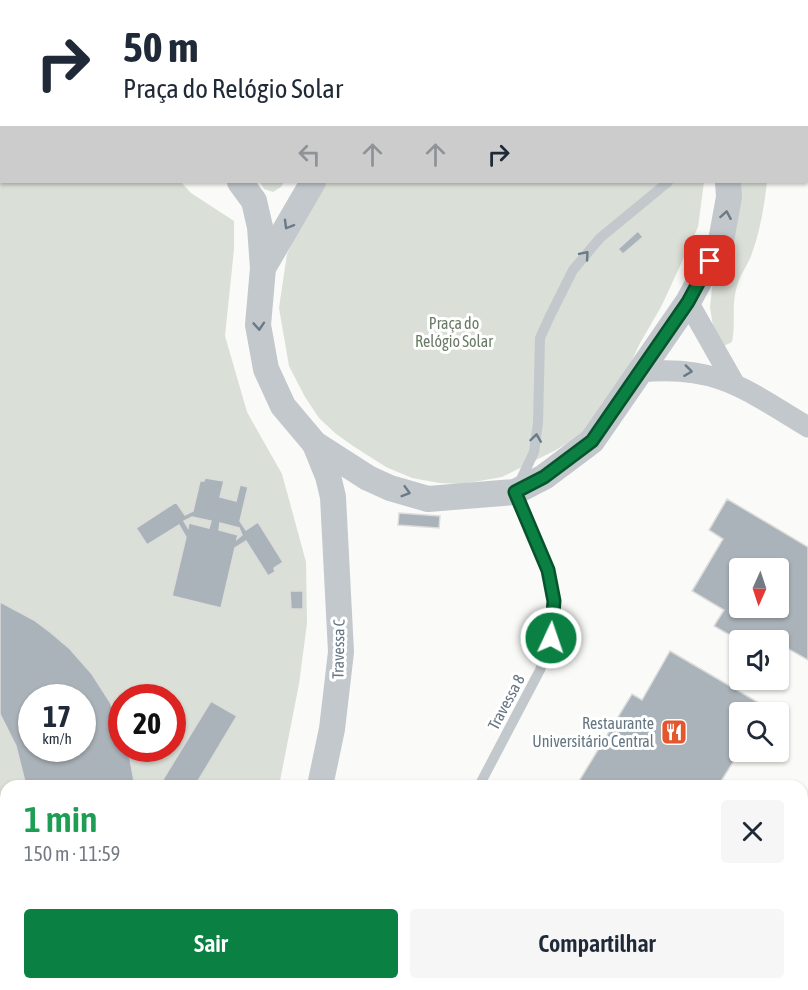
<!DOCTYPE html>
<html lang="pt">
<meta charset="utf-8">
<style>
:root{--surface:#fff;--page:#f6f6f7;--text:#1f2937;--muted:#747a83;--accent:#0b8043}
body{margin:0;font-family:"Asap Condensed",sans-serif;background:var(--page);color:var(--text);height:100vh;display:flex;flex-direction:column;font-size:22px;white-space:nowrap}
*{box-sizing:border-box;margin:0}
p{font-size:20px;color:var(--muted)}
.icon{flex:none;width:33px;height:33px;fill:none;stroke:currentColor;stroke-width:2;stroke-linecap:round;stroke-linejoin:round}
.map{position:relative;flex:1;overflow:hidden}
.drawer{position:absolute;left:0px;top:780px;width:808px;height:210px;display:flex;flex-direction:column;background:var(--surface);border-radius:18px 18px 0 0;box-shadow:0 2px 4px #0004}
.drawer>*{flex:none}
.banner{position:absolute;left:0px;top:0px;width:808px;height:183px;box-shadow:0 2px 4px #0004;background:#fff;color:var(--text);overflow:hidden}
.needle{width:39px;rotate:183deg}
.buttons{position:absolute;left:729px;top:558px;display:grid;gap:12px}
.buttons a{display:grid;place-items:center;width:60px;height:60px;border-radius:6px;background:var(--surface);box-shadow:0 2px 4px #0004;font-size:30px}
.speed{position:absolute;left:18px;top:684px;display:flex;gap:12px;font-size:30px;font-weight:700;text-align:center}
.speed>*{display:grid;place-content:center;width:78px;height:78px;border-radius:50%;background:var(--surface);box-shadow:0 2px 4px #0004;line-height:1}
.speed small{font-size:15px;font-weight:400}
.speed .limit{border:9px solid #d22;background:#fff;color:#111}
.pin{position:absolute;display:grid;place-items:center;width:51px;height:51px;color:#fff;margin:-26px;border-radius:12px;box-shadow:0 3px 9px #0006}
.me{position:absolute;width:66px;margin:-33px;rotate:3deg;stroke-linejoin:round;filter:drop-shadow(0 0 4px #0008)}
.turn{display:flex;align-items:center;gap:21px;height:126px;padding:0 24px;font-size:27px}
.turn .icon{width:78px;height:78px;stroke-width:2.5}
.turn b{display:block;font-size:42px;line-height:51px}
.lanes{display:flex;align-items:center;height:57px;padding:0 24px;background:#0003;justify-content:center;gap:30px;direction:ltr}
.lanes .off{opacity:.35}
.round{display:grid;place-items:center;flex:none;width:63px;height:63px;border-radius:6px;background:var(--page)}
.head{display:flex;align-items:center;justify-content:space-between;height:102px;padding:0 24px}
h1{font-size:36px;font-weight:600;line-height:45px;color:#1e9e55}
.cta{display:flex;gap:12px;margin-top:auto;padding:12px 24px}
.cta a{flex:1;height:69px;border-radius:6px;background:var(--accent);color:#fff;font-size:24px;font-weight:600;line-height:69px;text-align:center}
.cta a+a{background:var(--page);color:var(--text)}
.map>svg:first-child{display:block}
.green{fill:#dadfd7;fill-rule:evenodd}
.building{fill:#aab3b9;stroke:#dcdcda;stroke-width:1.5;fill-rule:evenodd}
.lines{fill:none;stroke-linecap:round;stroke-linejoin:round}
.secondary-casing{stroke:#b3babf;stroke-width:33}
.service{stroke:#c3c8cc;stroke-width:10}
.minor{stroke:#c3c8cc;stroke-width:21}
.tertiary{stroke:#c3c8cc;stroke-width:26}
.secondary{stroke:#fff;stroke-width:30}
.oneway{stroke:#6a7a87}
.route-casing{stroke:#07532c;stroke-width:15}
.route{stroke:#0b8043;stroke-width:10}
.labels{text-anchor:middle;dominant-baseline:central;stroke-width:6;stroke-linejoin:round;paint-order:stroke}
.park-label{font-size:16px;fill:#687a64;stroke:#fff}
.street-label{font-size:16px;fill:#657683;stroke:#fff}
.poi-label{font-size:16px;fill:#657683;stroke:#fff;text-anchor:end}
</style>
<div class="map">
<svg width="808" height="990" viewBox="0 0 808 990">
<rect width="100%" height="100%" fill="#fafaf8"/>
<!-- green -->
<g class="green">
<path d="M 0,0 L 66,0 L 2,2 L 0,44 Z"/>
<path d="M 479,0 L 575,0 L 580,1 L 475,1 Z"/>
<path d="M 0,87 L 1,87 L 2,182 L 181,182 L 191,193 L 234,221 L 234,249 L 225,336 L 247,412 L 282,474 L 306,562 L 307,623 L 299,684 L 279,786 L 6,786 L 6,984 L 180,984 L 177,990 L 0,990 ZM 32,698 L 82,698 L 82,748 L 32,748 ZM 122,698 L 172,698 L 172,748 L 122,748 Z"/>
<path d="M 260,182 L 284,182 L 281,187 L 273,192 L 264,189 Z"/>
<path d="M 326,182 L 704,182 L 698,227 L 662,305 L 639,345 L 612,404 L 581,435 L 554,451 L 502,477 L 462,484 L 439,483 L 412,478 L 386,467 L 353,446 L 335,433 L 319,418 L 305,397 L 289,366 L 279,308 L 287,254 L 302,221 Z"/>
<path d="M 741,182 L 767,182 C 764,207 760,232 751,256 C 747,266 740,275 737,286 C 731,305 736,323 732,342 L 724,346 L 713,326 L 710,307 L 712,288 Z"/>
<path d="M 419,984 L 648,984 L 645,990 L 429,990 Z"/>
</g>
<!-- building -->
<g class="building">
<path d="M 638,231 L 643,237 L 623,254 L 618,249 Z"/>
<path d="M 205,478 L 224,481 L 220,497 L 236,501 L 240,485 L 248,487 L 240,521 L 246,530 L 258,522 L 283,562 L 274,568 L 275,572 L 268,576 L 246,541 L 235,548 L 221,608 L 172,596 L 186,537 L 179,525 L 147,545 L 136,528 L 176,502 L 185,515 L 193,511 L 200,481 L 204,481 ZM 192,517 L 211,521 L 209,528 L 189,523 L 188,528 L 184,521 ZM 220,523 L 239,528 L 242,535 L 237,539 L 238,535 L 219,530 Z"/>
<path d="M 727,499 L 808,547 L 808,660 L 778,643 L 778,640 L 774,640 L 761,633 L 756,640 L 740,641 L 714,626 L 724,610 L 692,591 L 723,539 L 709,530 ZM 740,568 L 778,568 L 778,608 L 740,608 Z"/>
<path d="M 399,513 L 440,516 L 439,528 L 398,525 Z"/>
<path d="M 290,591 L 303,591 L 303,609 L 291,609 Z"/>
<path d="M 0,602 L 34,620 L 50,632 L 70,649 L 92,674 L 110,702 L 121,727 L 122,748 L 128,748 L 135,786 L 26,786 L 16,746 L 0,714 ZM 32,698 L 82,698 L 82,748 L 32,748 Z"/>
<path d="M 670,651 L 766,707 L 762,712 L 740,712 L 740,751 L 718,786 L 576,786 L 632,694 L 642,700 Z"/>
<path d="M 211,701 L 237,716 L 195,786 L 159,786 Z"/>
<path d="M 802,793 L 808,796 L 802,806 Z"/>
<path d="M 802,814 L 808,818 L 808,848 L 802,844 Z"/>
<path d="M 808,884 L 808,979 L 801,990 L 739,990 L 742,984 L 802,984 L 802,888 L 805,889 Z"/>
<path d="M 6,964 L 6,984 L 114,984 L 112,990 L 0,990 Z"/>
<path d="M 601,984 L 625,984 L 622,990 L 598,990 Z"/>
</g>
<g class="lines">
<defs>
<g id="secondary">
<path d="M 94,2 L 95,0"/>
<path d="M 0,67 L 2,67"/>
</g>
</defs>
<!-- secondary casing -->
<use href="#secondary" class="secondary-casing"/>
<!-- service -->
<path class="service" d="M 479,786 L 540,670 L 551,638 L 554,601 L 548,570 L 515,492 L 534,452 L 538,423 L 540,338 L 550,316 L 573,270 L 600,238 L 668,182"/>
<!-- minor -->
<g class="minor">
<path d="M 807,102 L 808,102"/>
<path d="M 688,302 L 734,383"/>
<path d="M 640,372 C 717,364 746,390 808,427"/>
</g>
<!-- tertiary -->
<g class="tertiary">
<path d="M 201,0 L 206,2"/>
<path d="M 620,0 L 622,2"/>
<path d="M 447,2 L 450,0"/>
<path d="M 240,182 L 254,201 L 260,227 L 263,268"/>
<path d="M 313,182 L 263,268 L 258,325 L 266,369 L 283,406 L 315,444 L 368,478 L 390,488 L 428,499 L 515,492 L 544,477 L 592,441 L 688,302 L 721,241 L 729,197 L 728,182"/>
<path d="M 315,444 L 328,476 L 333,497 L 341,652 L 332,729 L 320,786"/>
<path d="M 222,990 L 226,984"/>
</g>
<!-- secondary -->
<use href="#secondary" class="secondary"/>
</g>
<!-- one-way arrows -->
<defs><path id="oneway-chevron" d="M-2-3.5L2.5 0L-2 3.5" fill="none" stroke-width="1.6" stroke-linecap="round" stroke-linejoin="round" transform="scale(1.5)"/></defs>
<g class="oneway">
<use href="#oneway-chevron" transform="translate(726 215) rotate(-80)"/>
<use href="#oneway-chevron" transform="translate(288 225) rotate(120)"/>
<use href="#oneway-chevron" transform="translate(585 255) rotate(-50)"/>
<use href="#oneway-chevron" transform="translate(259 326) rotate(86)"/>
<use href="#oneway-chevron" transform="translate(688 371) rotate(7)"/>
<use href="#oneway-chevron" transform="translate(536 438) rotate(-82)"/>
<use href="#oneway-chevron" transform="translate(406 492) rotate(16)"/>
</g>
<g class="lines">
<defs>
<path id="route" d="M 551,638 L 554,601 L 548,570 L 515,492 L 544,477 L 592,441 L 688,302 L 710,261"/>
</defs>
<!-- route casing -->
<use href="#route" class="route-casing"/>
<!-- route -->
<use href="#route" class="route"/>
</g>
<!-- icons -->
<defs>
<symbol id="restaurant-square" viewBox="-11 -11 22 22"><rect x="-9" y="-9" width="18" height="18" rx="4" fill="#e4572e" stroke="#fff"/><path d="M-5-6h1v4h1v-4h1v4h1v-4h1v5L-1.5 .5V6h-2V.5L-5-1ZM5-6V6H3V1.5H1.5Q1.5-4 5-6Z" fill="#fff"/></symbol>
</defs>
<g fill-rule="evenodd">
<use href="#restaurant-square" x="659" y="717" width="30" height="30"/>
</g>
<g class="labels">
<!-- park labels -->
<g class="park-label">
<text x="454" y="323">Praça do<tspan x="454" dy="18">Relógio Solar</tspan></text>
</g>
<!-- street labels -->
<g class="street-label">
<text transform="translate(338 649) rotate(-89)">Travessa C</text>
<text transform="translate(506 702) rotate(-62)">Travessa 8</text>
</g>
<!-- poi labels -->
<g class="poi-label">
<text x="654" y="723">Restaurante<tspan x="654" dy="18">Universitário Central</tspan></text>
</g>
</g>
</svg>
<div class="buttons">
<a><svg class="needle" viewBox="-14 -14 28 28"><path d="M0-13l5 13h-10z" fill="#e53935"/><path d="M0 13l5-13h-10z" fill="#747a83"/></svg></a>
<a><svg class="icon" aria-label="sound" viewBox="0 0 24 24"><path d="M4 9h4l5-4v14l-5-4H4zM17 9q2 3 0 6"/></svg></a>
<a><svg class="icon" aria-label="search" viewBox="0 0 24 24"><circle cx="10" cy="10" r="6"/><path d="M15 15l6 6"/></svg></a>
</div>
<div class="speed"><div>17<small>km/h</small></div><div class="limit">20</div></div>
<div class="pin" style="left:710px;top:261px;background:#d93025"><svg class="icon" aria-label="arrive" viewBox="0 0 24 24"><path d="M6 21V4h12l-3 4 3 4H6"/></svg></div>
<svg class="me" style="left:551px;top:638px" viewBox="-20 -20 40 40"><circle r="17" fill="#0b8043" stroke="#fff" stroke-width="3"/><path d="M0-11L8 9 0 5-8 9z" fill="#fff"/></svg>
<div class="banner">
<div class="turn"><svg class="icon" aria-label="right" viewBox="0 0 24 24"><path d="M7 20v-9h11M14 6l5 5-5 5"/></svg><div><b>50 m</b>Praça do Relógio Solar</div></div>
<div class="lanes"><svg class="icon off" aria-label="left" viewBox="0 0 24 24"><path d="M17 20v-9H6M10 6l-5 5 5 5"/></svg><svg class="icon off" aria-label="ahead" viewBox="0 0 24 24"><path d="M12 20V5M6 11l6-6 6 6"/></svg><svg class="icon off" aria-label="ahead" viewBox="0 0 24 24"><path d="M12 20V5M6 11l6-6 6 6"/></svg><svg class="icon" aria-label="right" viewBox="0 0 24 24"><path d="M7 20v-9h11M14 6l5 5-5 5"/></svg></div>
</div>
<section class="drawer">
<div class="head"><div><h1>1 min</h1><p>150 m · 11:59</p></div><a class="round"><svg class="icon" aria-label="close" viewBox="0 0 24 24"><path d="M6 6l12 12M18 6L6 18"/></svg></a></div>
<div class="cta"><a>Sair</a><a>Compartilhar</a></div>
</section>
</div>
